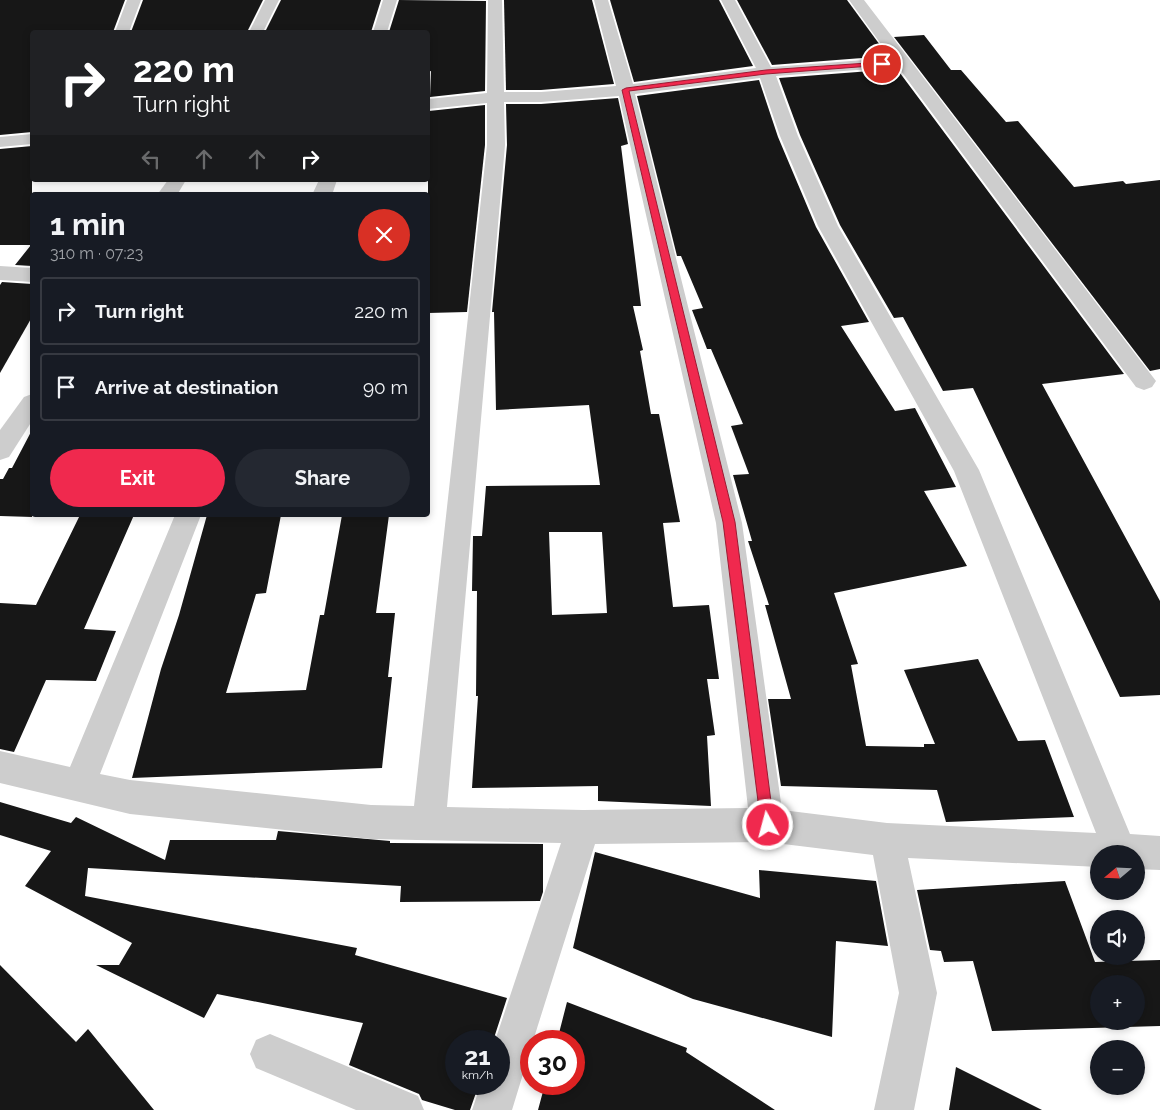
<!DOCTYPE html>
<meta charset="utf-8">
<style>
:root{--surface:#171b24;--page:#242831;--text:#f1f3f6;--muted:#9ea1a6;--line:#363941;--accent:#f0294e}
body{margin:0;font-family:Raleway,sans-serif;background:var(--page);color:var(--text);height:100vh;display:flex;flex-direction:column;font-size:19px;white-space:nowrap}
*{box-sizing:border-box;margin:0}
p{font-size:16px;color:var(--muted)}
.icon{flex:none;width:28px;height:28px;fill:none;stroke:currentColor;stroke-width:2;stroke-linecap:round;stroke-linejoin:round}
.map{position:relative;flex:1;overflow:hidden}
.side{position:absolute;left:30px;top:192px;width:400px;height:325px;display:flex;flex-direction:column;background:var(--surface);border-radius:5px;box-shadow:0 2px 8px #0003}
.side>*{flex:none}
.banner{position:absolute;left:30px;top:30px;width:400px;height:152px;border-radius:5px;box-shadow:0 2px 8px #0003;background:#202124;color:#fff;overflow:hidden}
.needle{width:32px;rotate:251deg}
.controls{position:absolute;left:1090px;top:845px;display:grid;gap:10px}
.controls a{display:grid;place-items:center;width:55px;height:55px;border-radius:50%;background:var(--surface);box-shadow:0 2px 8px #0003;font-size:25px}
.speed{position:absolute;left:445px;top:1030px;display:flex;gap:10px;font-size:25px;font-weight:700;text-align:center}
.speed>*{display:grid;place-content:center;width:65px;height:65px;border-radius:50%;background:var(--surface);box-shadow:0 2px 8px #0003;line-height:1}
.speed small{font-size:12px;font-weight:400}
.speed .limit{border:8px solid #d22;background:#fff;color:#111}
.pin{position:absolute;display:grid;place-items:center;width:42px;height:42px;color:#fff;margin:-21px;border:2px solid #fff;border-radius:50%;box-shadow:0 1px 5px #0007}
.me{position:absolute;width:55px;margin:-28px;rotate:353deg;stroke-linejoin:round;filter:drop-shadow(0 0 4px #0008)}
.turn{display:flex;align-items:center;gap:18px;height:105px;padding:0 20px;font-size:22px}
.turn .icon{width:65px;height:65px;stroke-width:2.5}
.turn b{display:block;font-size:35px;line-height:42px}
.lanes{display:flex;align-items:center;height:48px;padding:0 20px;background:#0003;justify-content:center;gap:25px;direction:ltr}
.lanes .off{opacity:.35}
.round{display:grid;place-items:center;flex:none;width:52px;height:52px;border-radius:26px;background:var(--page)}
.summary{display:flex;align-items:center;justify-content:space-between;height:85px;padding:0 20px}
h1{font-size:30px;font-weight:700;line-height:38px}
.primary-button{display:flex;gap:10px;margin-top:auto;padding:10px 20px}
.primary-button a{flex:1;height:58px;border-radius:30px;background:var(--accent);color:#fff;font-size:20px;font-weight:700;line-height:58px;text-align:center}
.primary-button a+a{background:var(--page);color:var(--text)}
ul{padding:0;list-style:none}
li{display:flex;align-items:center;gap:15px;height:68px;margin:0 10px 8px;padding:0 10px;border:2px solid var(--line);border-radius:5px}
li div{flex:1}
li b{display:block;font-size:19px}
li em{font-style:normal}
.map>svg:first-child{display:block}
.building{fill:#171717;fill-rule:evenodd}
.lines{fill:none;stroke-linecap:round;stroke-linejoin:round}
.street{fill:#cdcdcd;fill-rule:evenodd}
.route{fill:#f0294e;stroke:#9c1b33}
</style>
<div class="map">
<svg width="1160" height="1110" viewBox="0 0 1160 1110">
<rect width="100%" height="100%" fill="#fff"/>
<!-- building -->
<g class="building">
<path d="M 0,0 L 125,0 L 113,32 L 32,32 L 32,132 L 0,135 Z"/>
<path d="M 143,0 L 263,0 L 247,32 L 131,32 Z"/>
<path d="M 281,0 L 381,0 L 371,32 L 265,32 Z"/>
<path d="M 399,0 L 486,1 L 485,91 L 430,97 L 431,71 L 428,72 L 428,32 L 389,32 Z"/>
<path d="M 504,0 L 592,0 L 614,84 L 541,90 L 506,90 Z"/>
<path d="M 610,0 L 719,0 L 753,66 L 634,82 Z"/>
<path d="M 737,0 L 847,0 L 888,56 L 772,65 Z"/>
<path d="M 924,35 L 951,70 L 961,70 L 1006,122 L 1018,121 L 1074,187 L 1123,181 L 1126,184 L 1160,180 L 1160,369 L 1150,371 L 894,37 Z"/>
<path d="M 897,69 L 1124,374 L 1042,384 L 1160,601 L 1160,695 L 1120,697 L 973,388 L 943,391 L 903,317 L 894,318 L 840,225 L 800,135 L 779,78 Z"/>
<path d="M 759,80 L 778,137 L 816,227 L 869,322 L 841,326 L 895,411 L 915,408 L 956,487 L 924,491 L 967,566 L 834,593 L 858,664 L 851,665 L 866,746 L 924,747 L 924,744 L 935,744 L 904,670 L 978,659 L 1018,741 L 1045,740 L 1074,817 L 946,822 L 937,790 L 781,786 L 768,699 L 791,699 L 765,605 L 769,605 L 748,541 L 752,541 L 733,475 L 749,474 L 731,426 L 743,424 L 711,349 L 707,349 L 692,310 L 703,308 L 681,256 L 677,256 L 637,96 Z"/>
<path d="M 618,98 L 628,144 L 621,146 L 641,306 L 633,306 L 643,350 L 640,351 L 651,414 L 659,414 L 680,522 L 663,523 L 673,607 L 709,605 L 719,679 L 707,679 L 715,735 L 707,736 L 711,806 L 598,801 L 598,786 L 472,788 L 478,696 L 476,696 L 477,591 L 472,591 L 473,536 L 482,536 L 486,486 L 600,485 L 589,405 L 496,410 L 494,312 L 492,312 L 507,145 L 506,104 L 541,104 ZM 549,532 L 602,532 L 607,613 L 552,615 Z"/>
<path d="M 485,105 L 485,145 L 467,312 L 428,313 L 428,137 L 429,111 Z"/>
<path d="M 32,146 L 32,266 L 15,265 L 31,245 L 0,245 L 0,149 Z"/>
<path d="M 2,282 L 32,284 L 32,317 L 0,373 L 0,285 Z"/>
<path d="M 32,430 L 32,517 L 0,516 L 0,479 L 3,479 L 9,468 L 12,468 Z"/>
<path d="M 80,515 L 134,515 L 84,629 L 116,631 L 96,681 L 46,680 L 14,752 L 0,749 L 0,603 L 36,605 Z"/>
<path d="M 207,515 L 281,515 L 266,593 L 256,594 L 226,693 L 306,690 L 320,615 L 324,615 L 342,515 L 389,515 L 376,613 L 395,613 L 388,677 L 392,677 L 382,768 L 132,778 L 161,669 L 179,615 Z"/>
<path d="M 0,802 L 71,823 L 76,817 L 165,860 L 170,840 L 276,840 L 278,831 L 390,841 L 390,843 L 543,844 L 543,892 L 540,901 L 400,902 L 401,886 L 88,868 L 85,896 L 357,948 L 355,955 L 507,998 L 493,1041 L 456,1041 L 456,1084 L 479,1084 L 470,1110 L 455,1110 L 422,1100 L 419,1094 L 349,1065 L 363,1023 L 217,994 L 204,1018 L 96,965 L 119,965 L 132,943 L 25,886 L 51,851 L 0,835 Z"/>
<path d="M 595,852 L 760,898 L 759,870 L 876,881 L 888,946 L 836,941 L 832,1037 L 693,999 L 573,948 Z"/>
<path d="M 1065,881 L 1095,962 L 1160,960 L 1160,1026 L 992,1031 L 973,961 L 944,962 L 941,951 L 930,950 L 917,890 ZM 1099,984 L 1136,984 L 1136,1021 L 1099,1021 Z"/>
<path d="M 0,965 L 76,1042 L 88,1029 L 154,1110 L 0,1110 Z"/>
<path d="M 567,1002 L 687,1048 L 686,1052 L 775,1110 L 538,1110 L 545,1084 L 574,1084 L 574,1041 L 557,1041 Z"/>
<path d="M 956,1067 L 1042,1110 L 949,1110 Z"/>
</g>
<g class="lines">
<!-- street -->
<g class="street">
<path d="M 127,0 L 141,0 L 129,32 L 115,32 Z"/>
<path d="M 265,0 L 279,0 L 263,32 L 249,32 Z"/>
<path d="M 383,0 L 397,0 L 387,32 L 373,32 Z"/>
<path d="M 488,0 L 502,0 L 504,92 L 541,92 L 616,86 L 594,0 L 608,0 L 633,84 L 756,68 L 721,0 L 735,0 L 771,67 L 891,58 L 849,0 L 864,0 L 1156,381 L 1152,387 L 1144,390 L 1136,387 L 898,67 L 776,76 L 798,136 L 838,226 L 979,470 L 1130,834 L 1160,836 L 1160,870 L 1136,869 L 1136,854 L 1099,854 L 1099,867 L 908,858 L 937,993 L 914,1110 L 874,1110 L 899,993 L 873,855 L 767,842 L 595,844 L 533,1041 L 531,1041 L 531,1048 L 512,1110 L 472,1110 L 481,1084 L 499,1084 L 499,1041 L 495,1041 L 561,843 L 371,839 L 130,814 L 0,783 L 0,751 L 70,767 L 175,515 L 201,515 L 100,774 L 130,780 L 371,805 L 414,806 L 487,145 L 487,103 L 428,109 L 428,99 L 487,93 ZM 760,78 L 780,136 L 818,226 L 954,471 L 1096,833 L 887,823 L 782,810 L 742,523 L 635,94 ZM 619,96 L 716,523 L 748,808 L 583,810 L 447,807 L 505,145 L 504,102 L 541,102 Z"/>
<path d="M 32,134 L 32,144 L 0,147 L 0,137 Z"/>
<path d="M 168,180 L 186,180 L 177,195 L 157,195 Z"/>
<path d="M 319,180 L 337,180 L 332,195 L 312,195 Z"/>
<path d="M 0,266 L 32,268 L 32,282 L 0,280 Z"/>
<path d="M 32,394 L 32,421 L 9,457 L 0,460 L 0,430 L 24,397 Z"/>
<path d="M 270,1034 L 418,1096 L 424,1110 L 356,1110 L 256,1068 L 250,1054 L 256,1040 Z"/>
</g>
</g>
<!-- route -->
<path class="route" d="M 882,62 L 885,64 L 884,65 L 766,74 L 629,91 L 735,522 L 774,825 L 772,830 L 768,832 L 763,830 L 761,825 L 723,522 L 622,90 L 626,88 L 766,70 Z"/>
</svg>
<div class="controls">
<a><svg class="needle" viewBox="-14 -14 28 28"><path d="M0-13l5 13h-10z" fill="#e53935"/><path d="M0 13l5-13h-10z" fill="#9ea1a6"/></svg></a>
<a><svg class="icon" aria-label="sound" viewBox="0 0 24 24"><path d="M4 9h4l5-4v14l-5-4H4zM17 9q2 3 0 6"/></svg></a>
<a>+</a>
<a>−</a>
</div>
<div class="speed"><div>21<small>km/h</small></div><div class="limit">30</div></div>
<div class="pin" style="left:882px;top:64px;background:#d93025"><svg class="icon" aria-label="arrive" viewBox="0 0 24 24"><path d="M6 21V4h12l-3 4 3 4H6"/></svg></div>
<svg class="me" style="left:768px;top:825px" viewBox="-20 -20 40 40"><circle r="17" fill="#f0294e" stroke="#fff" stroke-width="3"/><path d="M0-11L8 9 0 5-8 9z" fill="#fff"/></svg>
<div class="banner">
<div class="turn"><svg class="icon" aria-label="right" viewBox="0 0 24 24"><path d="M7 20v-9h11M14 6l5 5-5 5"/></svg><div><b>220 m</b>Turn right</div></div>
<div class="lanes"><svg class="icon off" aria-label="left" viewBox="0 0 24 24"><path d="M17 20v-9H6M10 6l-5 5 5 5"/></svg><svg class="icon off" aria-label="ahead" viewBox="0 0 24 24"><path d="M12 20V5M6 11l6-6 6 6"/></svg><svg class="icon off" aria-label="ahead" viewBox="0 0 24 24"><path d="M12 20V5M6 11l6-6 6 6"/></svg><svg class="icon" aria-label="right" viewBox="0 0 24 24"><path d="M7 20v-9h11M14 6l5 5-5 5"/></svg></div>
</div>
<section class="side">
<div class="summary"><div><h1>1 min</h1><p>310 m · 07:23</p></div><a class="round" style="background:#d93025;color:#fff"><svg class="icon" aria-label="close" viewBox="0 0 24 24"><path d="M6 6l12 12M18 6L6 18"/></svg></a></div>
<ul>
<li><svg class="icon" aria-label="right" viewBox="0 0 24 24"><path d="M7 20v-9h11M14 6l5 5-5 5"/></svg><div><b>Turn right</b></div><em>220 m</em></li>
<li><svg class="icon" aria-label="arrive" viewBox="0 0 24 24"><path d="M6 21V4h12l-3 4 3 4H6"/></svg><div><b>Arrive at destination</b></div><em>90 m</em></li>
</ul>
<div class="primary-button"><a>Exit</a><a>Share</a></div>
</section>
</div>
